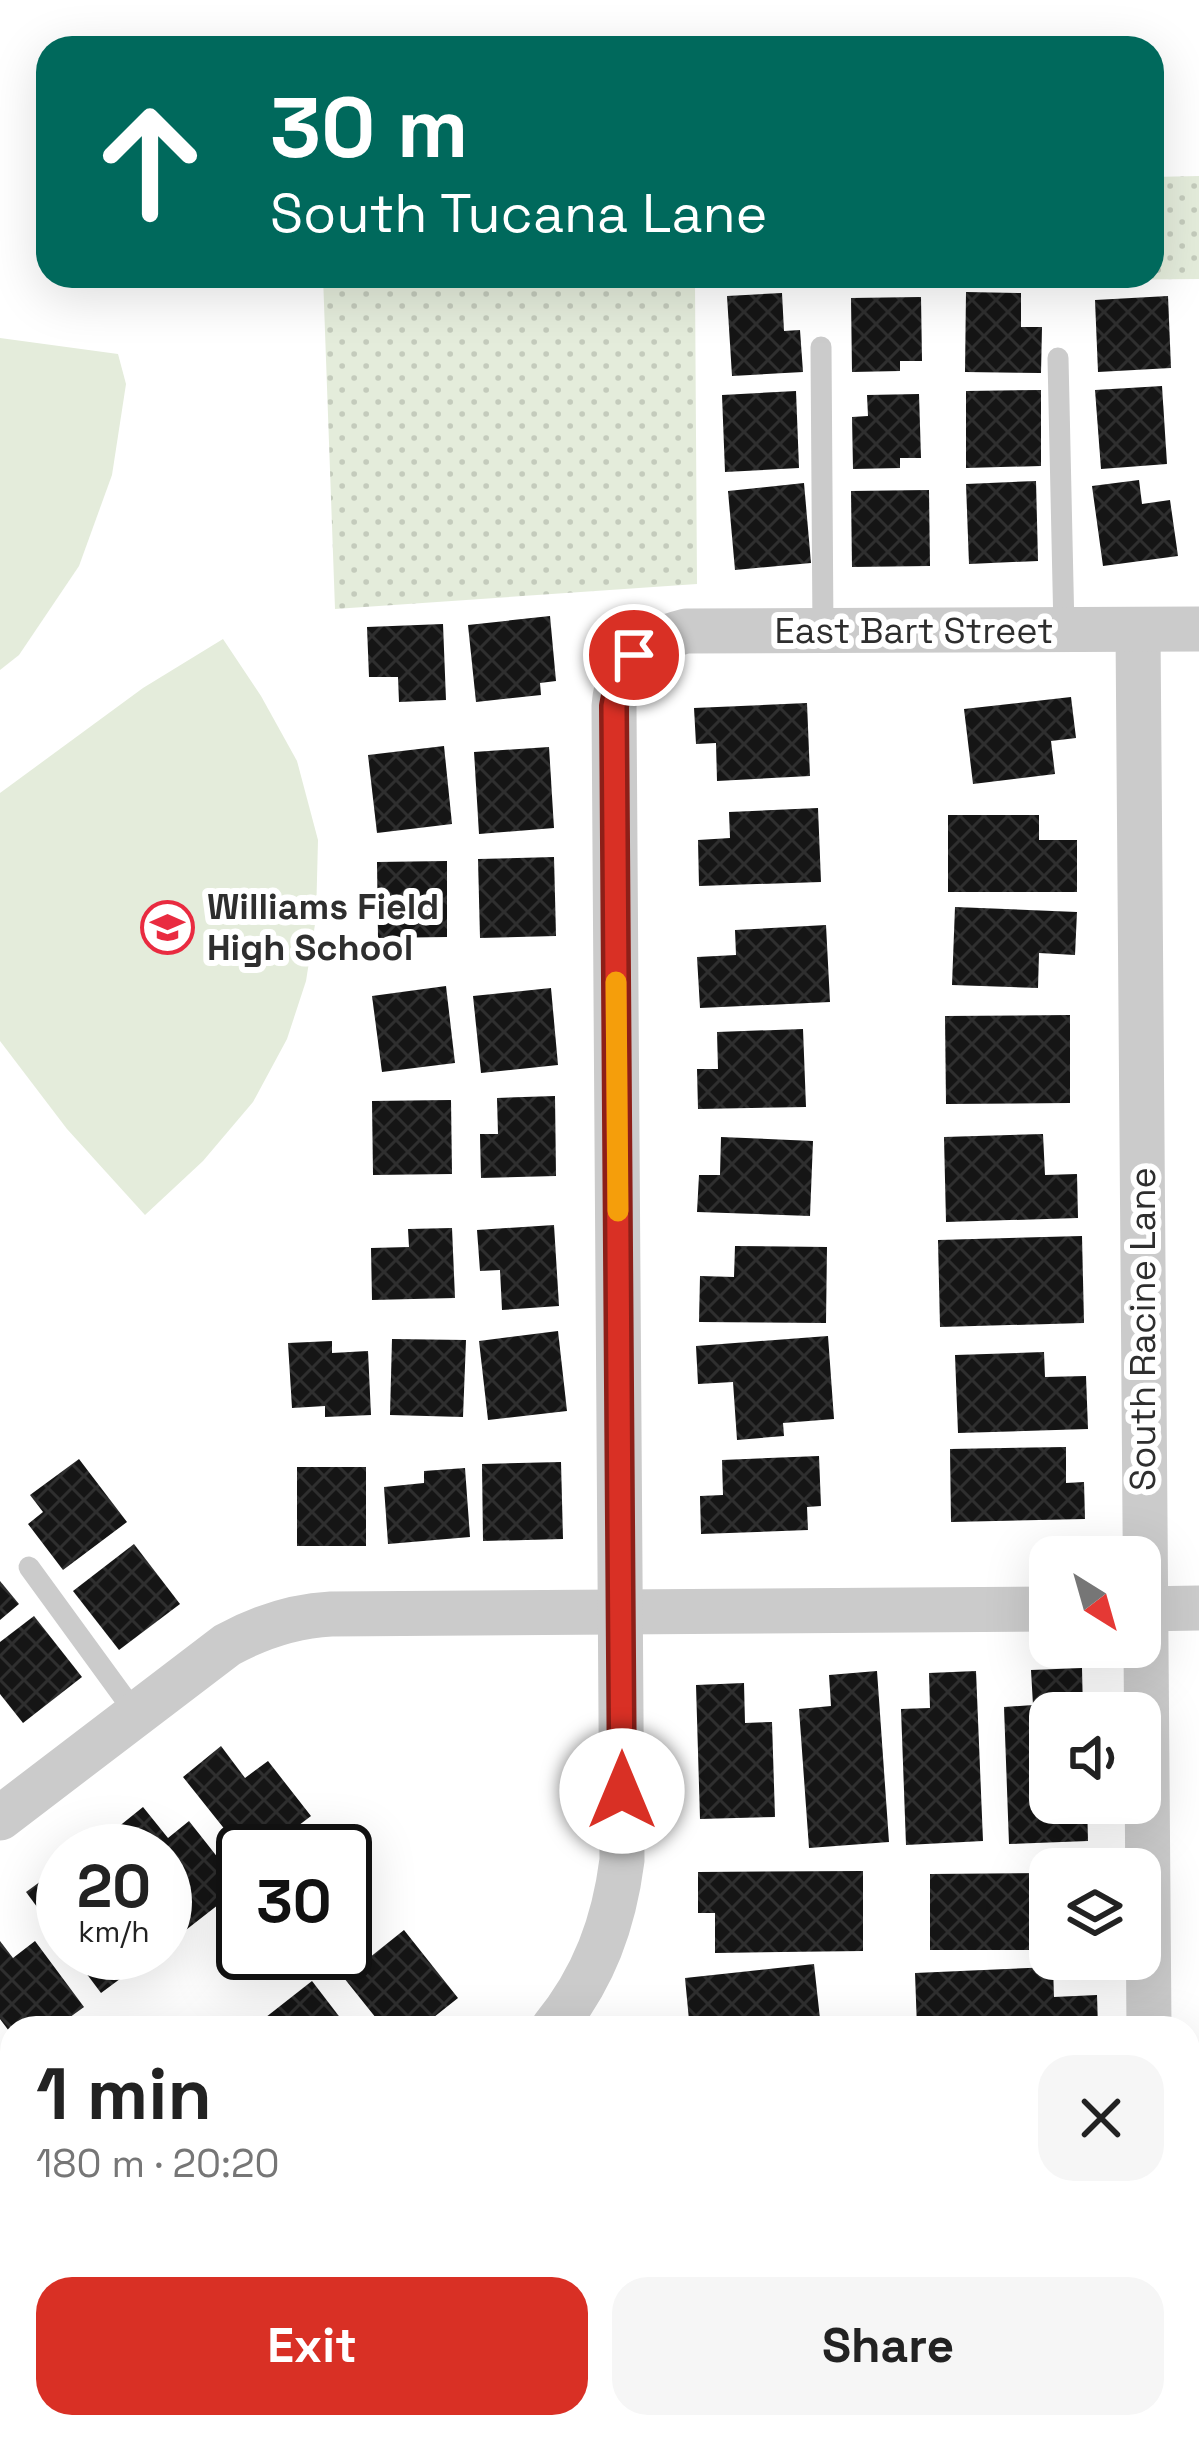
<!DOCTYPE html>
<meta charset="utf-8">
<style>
:root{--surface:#fff;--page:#f6f6f6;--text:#222;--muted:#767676;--accent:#d93025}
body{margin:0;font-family:"Space Grotesk",sans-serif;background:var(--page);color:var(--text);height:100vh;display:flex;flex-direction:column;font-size:45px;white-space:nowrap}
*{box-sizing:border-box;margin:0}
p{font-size:39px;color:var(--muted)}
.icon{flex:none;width:66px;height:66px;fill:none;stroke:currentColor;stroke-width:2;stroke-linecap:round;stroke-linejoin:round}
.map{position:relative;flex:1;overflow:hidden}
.details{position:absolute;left:0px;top:2016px;width:1200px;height:423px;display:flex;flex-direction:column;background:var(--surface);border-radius:36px 36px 0 0;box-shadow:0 12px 48px #0002}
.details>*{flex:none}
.banner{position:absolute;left:36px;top:36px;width:1128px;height:252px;border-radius:36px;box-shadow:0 12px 48px #0002;background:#00695c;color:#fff;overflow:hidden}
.needle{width:78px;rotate:143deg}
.tools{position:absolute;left:1029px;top:1536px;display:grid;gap:24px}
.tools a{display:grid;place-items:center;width:132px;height:132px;border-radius:24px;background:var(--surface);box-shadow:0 12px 48px #0002;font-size:60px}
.speed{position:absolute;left:36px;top:1824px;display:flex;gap:24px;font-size:60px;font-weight:700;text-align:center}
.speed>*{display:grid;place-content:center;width:156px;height:156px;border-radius:50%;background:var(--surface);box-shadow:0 12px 48px #0002;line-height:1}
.speed small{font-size:30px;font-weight:400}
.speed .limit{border:6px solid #111;border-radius:18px;background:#fff;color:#111}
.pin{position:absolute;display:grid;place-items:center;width:102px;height:102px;color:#fff;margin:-51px;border:6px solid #fff;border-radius:50%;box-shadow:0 3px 12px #0007}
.me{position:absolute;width:132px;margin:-66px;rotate:0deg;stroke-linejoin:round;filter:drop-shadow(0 0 9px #0008)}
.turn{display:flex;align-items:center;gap:42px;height:252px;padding:0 36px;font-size:54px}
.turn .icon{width:156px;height:156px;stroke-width:2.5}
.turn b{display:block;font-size:84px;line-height:102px}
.round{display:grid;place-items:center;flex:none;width:126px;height:126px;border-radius:36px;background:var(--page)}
.head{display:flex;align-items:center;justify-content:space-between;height:204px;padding:0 36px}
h1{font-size:72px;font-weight:800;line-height:90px}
.action{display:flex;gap:24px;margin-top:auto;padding:24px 36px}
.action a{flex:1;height:138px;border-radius:36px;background:var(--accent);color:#fff;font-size:48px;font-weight:800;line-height:138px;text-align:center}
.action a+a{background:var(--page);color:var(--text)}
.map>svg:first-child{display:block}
.park{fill:url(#park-dots)}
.garden{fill:#e4ecdb}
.building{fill:url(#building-cross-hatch)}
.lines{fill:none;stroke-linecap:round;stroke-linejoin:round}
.lane{stroke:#cbcbcb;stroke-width:21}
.street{stroke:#cbcbcb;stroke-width:45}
.route-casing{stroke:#8d1f18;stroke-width:30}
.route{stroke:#d93025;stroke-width:21}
.slow{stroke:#f59e0b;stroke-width:21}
.labels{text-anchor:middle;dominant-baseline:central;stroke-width:12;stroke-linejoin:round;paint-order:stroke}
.street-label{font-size:36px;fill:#2e2e2e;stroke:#fff}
.poi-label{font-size:36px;font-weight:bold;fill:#2e2e2e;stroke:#fff;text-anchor:start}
</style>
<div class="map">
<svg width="1199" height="2437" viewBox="0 0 1199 2437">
<defs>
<pattern id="park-dots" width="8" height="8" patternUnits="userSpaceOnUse" patternTransform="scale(3)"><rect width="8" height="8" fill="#e4ecdb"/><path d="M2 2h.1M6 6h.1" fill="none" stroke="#c4cbbc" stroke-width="1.8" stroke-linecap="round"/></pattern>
<pattern id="building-cross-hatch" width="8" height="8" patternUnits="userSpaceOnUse" patternTransform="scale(3)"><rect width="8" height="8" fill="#151515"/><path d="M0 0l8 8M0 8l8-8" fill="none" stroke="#2f2f2f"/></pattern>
</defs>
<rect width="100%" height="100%" fill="#fff"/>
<!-- park -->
<path class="park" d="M 1199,176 L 1199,279 L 695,283 L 697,584 L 335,609 L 323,276 L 1152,276 L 1152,177 Z"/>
<!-- garden -->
<g class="garden">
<path d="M 0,338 L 118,354 L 126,384 L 112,475 L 79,566 L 19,655 L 0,670 Z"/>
<path d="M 223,639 L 261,696 L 297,761 L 318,840 L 316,918 L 306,981 L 287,1039 L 253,1102 L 203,1161 L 145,1215 L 67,1129 L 0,1041 L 0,793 L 143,688 Z"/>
</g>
<!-- building -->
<g class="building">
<path d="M 966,292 L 1021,293 L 1021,327 L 1042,327 L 1041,373 L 965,372 Z"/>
<path d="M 782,293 L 784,331 L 800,330 L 803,372 L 732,376 L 727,296 Z"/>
<path d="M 1168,296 L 1171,368 L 1098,372 L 1095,300 Z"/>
<path d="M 921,297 L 922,361 L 900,361 L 900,371 L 852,372 L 851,298 Z"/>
<path d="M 1162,386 L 1167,464 L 1101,469 L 1095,390 Z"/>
<path d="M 1041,390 L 1041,466 L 966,468 L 966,391 Z"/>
<path d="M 796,391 L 799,468 L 725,472 L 722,395 Z"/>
<path d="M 919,394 L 921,458 L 900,458 L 900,468 L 853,469 L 852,417 L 868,416 L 867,395 Z"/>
<path d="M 1139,480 L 1142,504 L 1170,500 L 1178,556 L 1103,566 L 1092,486 Z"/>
<path d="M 1036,481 L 1038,561 L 969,564 L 966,484 Z"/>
<path d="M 804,483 L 811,563 L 735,570 L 728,491 Z"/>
<path d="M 929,490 L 930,566 L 852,567 L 851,491 Z"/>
<path d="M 550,616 L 556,681 L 540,683 L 541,695 L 476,702 L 468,625 Z"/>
<path d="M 443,624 L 446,700 L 399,702 L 398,677 L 369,677 L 367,627 Z"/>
<path d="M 1071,697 L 1076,738 L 1051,741 L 1055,774 L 973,784 L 964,709 Z"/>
<path d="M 807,703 L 810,776 L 717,781 L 716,743 L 696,744 L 694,708 Z"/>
<path d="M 444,746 L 452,824 L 377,833 L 368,755 Z"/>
<path d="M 549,747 L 554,828 L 479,834 L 474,752 Z"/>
<path d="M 818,808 L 821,882 L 699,886 L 698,840 L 730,838 L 729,812 Z"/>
<path d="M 948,815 L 1039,815 L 1039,840 L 1077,840 L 1077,892 L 948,892 Z"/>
<path d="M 554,857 L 556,936 L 480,938 L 478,859 Z"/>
<path d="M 447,861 L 447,937 L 378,938 L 377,862 Z"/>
<path d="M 955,907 L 1077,912 L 1075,955 L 1039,953 L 1038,988 L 952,985 Z"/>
<path d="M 826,925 L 830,1002 L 700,1008 L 697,957 L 736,955 L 735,930 Z"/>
<path d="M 446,986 L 455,1063 L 382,1072 L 372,996 Z"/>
<path d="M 551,988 L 558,1065 L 481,1073 L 473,996 Z"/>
<path d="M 1070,1015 L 1070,1103 L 946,1104 L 945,1016 Z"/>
<path d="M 803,1029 L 806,1107 L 698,1109 L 697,1069 L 718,1069 L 717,1032 Z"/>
<path d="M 555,1096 L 556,1176 L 481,1178 L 480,1134 L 498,1134 L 497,1098 Z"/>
<path d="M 451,1100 L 452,1174 L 373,1175 L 372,1101 Z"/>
<path d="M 1043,1134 L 1045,1175 L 1077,1174 L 1078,1218 L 946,1222 L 944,1137 Z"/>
<path d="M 721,1137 L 813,1141 L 810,1216 L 697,1212 L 699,1175 L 720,1175 Z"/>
<path d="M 554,1225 L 559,1306 L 502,1310 L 500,1270 L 480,1271 L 477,1230 Z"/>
<path d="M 452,1228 L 455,1298 L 372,1300 L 371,1248 L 409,1247 L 408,1229 Z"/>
<path d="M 1082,1236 L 1084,1323 L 940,1327 L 938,1240 Z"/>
<path d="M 735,1246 L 827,1247 L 826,1323 L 699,1322 L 700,1276 L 734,1277 Z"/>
<path d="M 558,1331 L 567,1411 L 488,1420 L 479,1341 Z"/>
<path d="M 828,1336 L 834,1419 L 783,1423 L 784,1436 L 737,1440 L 733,1382 L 698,1384 L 696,1346 Z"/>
<path d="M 392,1339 L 466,1340 L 463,1417 L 390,1415 Z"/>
<path d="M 332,1341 L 332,1353 L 368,1351 L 371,1415 L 325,1417 L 325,1406 L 292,1408 L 288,1343 Z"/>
<path d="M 1044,1352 L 1045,1377 L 1086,1376 L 1088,1429 L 958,1433 L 955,1355 Z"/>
<path d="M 1066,1447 L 1066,1483 L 1084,1482 L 1085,1519 L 951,1522 L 950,1449 Z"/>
<path d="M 819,1456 L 821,1506 L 807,1507 L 808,1530 L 701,1534 L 700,1496 L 723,1495 L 722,1460 Z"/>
<path d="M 79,1459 L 127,1522 L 63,1570 L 28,1524 L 43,1512 L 30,1495 Z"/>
<path d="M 561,1462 L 563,1539 L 483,1541 L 482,1464 Z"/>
<rect x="297" y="1467" width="69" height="79"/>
<path d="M 465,1468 L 470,1537 L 388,1544 L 384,1487 L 424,1483 L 424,1471 Z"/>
<path d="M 134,1544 L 180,1604 L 119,1650 L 73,1591 Z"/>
<path d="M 0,1581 L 19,1604 L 0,1620 Z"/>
<path d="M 34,1616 L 82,1677 L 23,1723 L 0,1694 L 0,1642 Z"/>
<path d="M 1082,1668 L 1083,1713 L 1050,1713 L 1050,1803 L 1087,1803 L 1088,1841 L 1009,1844 L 1004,1707 L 1033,1705 L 1031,1670 Z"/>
<path d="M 877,1671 L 889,1842 L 809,1848 L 799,1709 L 831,1706 L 829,1675 Z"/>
<path d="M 976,1671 L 983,1841 L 906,1845 L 901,1709 L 930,1708 L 929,1673 Z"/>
<path d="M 744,1683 L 745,1723 L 772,1722 L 775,1817 L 700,1819 L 696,1685 Z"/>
<path d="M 221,1746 L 245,1778 L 268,1761 L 311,1816 L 286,1835 L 296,1847 L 292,1851 L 242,1851 L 183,1777 Z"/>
<path d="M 143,1807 L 168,1838 L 189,1821 L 241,1887 L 182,1933 L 165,1911 L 165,1851 L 118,1851 L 107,1836 Z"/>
<path d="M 63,1865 L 63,1942 L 26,1892 Z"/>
<path d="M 863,1871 L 863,1951 L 715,1953 L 715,1913 L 698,1913 L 698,1872 Z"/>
<path d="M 1050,1873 L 1050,1950 L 930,1950 L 930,1874 Z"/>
<path d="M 404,1930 L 458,1998 L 429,2021 L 434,2028 L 384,2028 L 344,1978 Z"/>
<path d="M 0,1941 L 13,1958 L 35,1941 L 84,2007 L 55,2028 L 12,2028 L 12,2035 L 0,2019 Z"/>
<path d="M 71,1953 L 155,1953 L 101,1993 Z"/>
<path d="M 814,1964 L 821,2028 L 730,2028 L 728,2016 L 689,2020 L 685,1978 Z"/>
<path d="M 1053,1967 L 1054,1997 L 1097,1995 L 1098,2028 L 917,2028 L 915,1973 Z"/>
<path d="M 312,1981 L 348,2028 L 252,2028 Z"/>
<path d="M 3,2220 L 12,2232 L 12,2359 L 0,2343 L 0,2222 Z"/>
<path d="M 187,2427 L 284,2427 L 292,2437 L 195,2437 Z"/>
<path d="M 312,2427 L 372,2427 L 359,2437 L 320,2437 Z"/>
</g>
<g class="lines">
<!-- lane -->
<g class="lane">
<path d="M 821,347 L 823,632"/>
<path d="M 1058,358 L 1064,630"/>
<path d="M 29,1567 L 136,1714"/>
</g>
<!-- street -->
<g class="street">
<path d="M 1138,630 L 1149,2028"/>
<path d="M 1140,1609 L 1199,1608"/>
<path d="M 0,1818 L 227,1645 C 260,1627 293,1616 331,1614 L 1050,1609"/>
<path d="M 553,2028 C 594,1978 614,1923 622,1860 L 614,706 C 618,658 643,642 686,631 L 1199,629"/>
<path d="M 1152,2427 L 1152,2437"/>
<path d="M 27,2437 L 40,2427"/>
</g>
</g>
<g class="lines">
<defs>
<path id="route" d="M 622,1791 L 614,706 L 620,675 L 634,655"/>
</defs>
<!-- route casing -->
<use href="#route" class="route-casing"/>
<!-- route -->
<use href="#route" class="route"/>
<!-- slow -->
<path class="slow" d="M 616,982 L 618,1211"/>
</g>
<!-- icons -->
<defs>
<symbol id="school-ring" viewBox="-11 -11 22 22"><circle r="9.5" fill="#fff" stroke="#e92b40" stroke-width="1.5"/><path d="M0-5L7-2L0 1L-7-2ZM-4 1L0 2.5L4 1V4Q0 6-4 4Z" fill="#e92b40"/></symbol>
</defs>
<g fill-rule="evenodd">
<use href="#school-ring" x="138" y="898" width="59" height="59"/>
</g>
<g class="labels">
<!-- street labels -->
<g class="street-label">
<text x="914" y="631">East Bart Street</text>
<text transform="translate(1143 1329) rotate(-90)">South Racine Lane</text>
</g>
<!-- poi labels -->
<g class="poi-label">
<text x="207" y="907">Williams Field<tspan x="207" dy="41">High School</tspan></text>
</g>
</g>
</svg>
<div class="tools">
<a><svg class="needle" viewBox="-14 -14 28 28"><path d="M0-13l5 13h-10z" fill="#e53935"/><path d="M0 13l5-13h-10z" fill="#767676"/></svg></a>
<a><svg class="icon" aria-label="sound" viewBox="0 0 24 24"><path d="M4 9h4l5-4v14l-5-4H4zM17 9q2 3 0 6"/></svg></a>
<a><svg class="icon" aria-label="layers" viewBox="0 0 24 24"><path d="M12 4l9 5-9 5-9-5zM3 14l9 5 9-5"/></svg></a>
</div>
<div class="speed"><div>20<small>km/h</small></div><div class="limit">30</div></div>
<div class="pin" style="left:634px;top:655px;background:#d93025"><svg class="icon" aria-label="arrive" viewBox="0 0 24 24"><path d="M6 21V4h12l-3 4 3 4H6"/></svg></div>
<svg class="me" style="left:622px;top:1791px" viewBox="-20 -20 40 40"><circle r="19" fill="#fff"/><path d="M0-13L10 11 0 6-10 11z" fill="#d93025"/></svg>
<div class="banner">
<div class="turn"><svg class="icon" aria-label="ahead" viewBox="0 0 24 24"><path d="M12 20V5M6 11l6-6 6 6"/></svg><div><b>30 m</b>South Tucana Lane</div></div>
</div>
<section class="details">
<div class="head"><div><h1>1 min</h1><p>180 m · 20:20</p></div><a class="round"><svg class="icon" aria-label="close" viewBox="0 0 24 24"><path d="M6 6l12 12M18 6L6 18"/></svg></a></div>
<div class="action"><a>Exit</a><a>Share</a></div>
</section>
</div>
